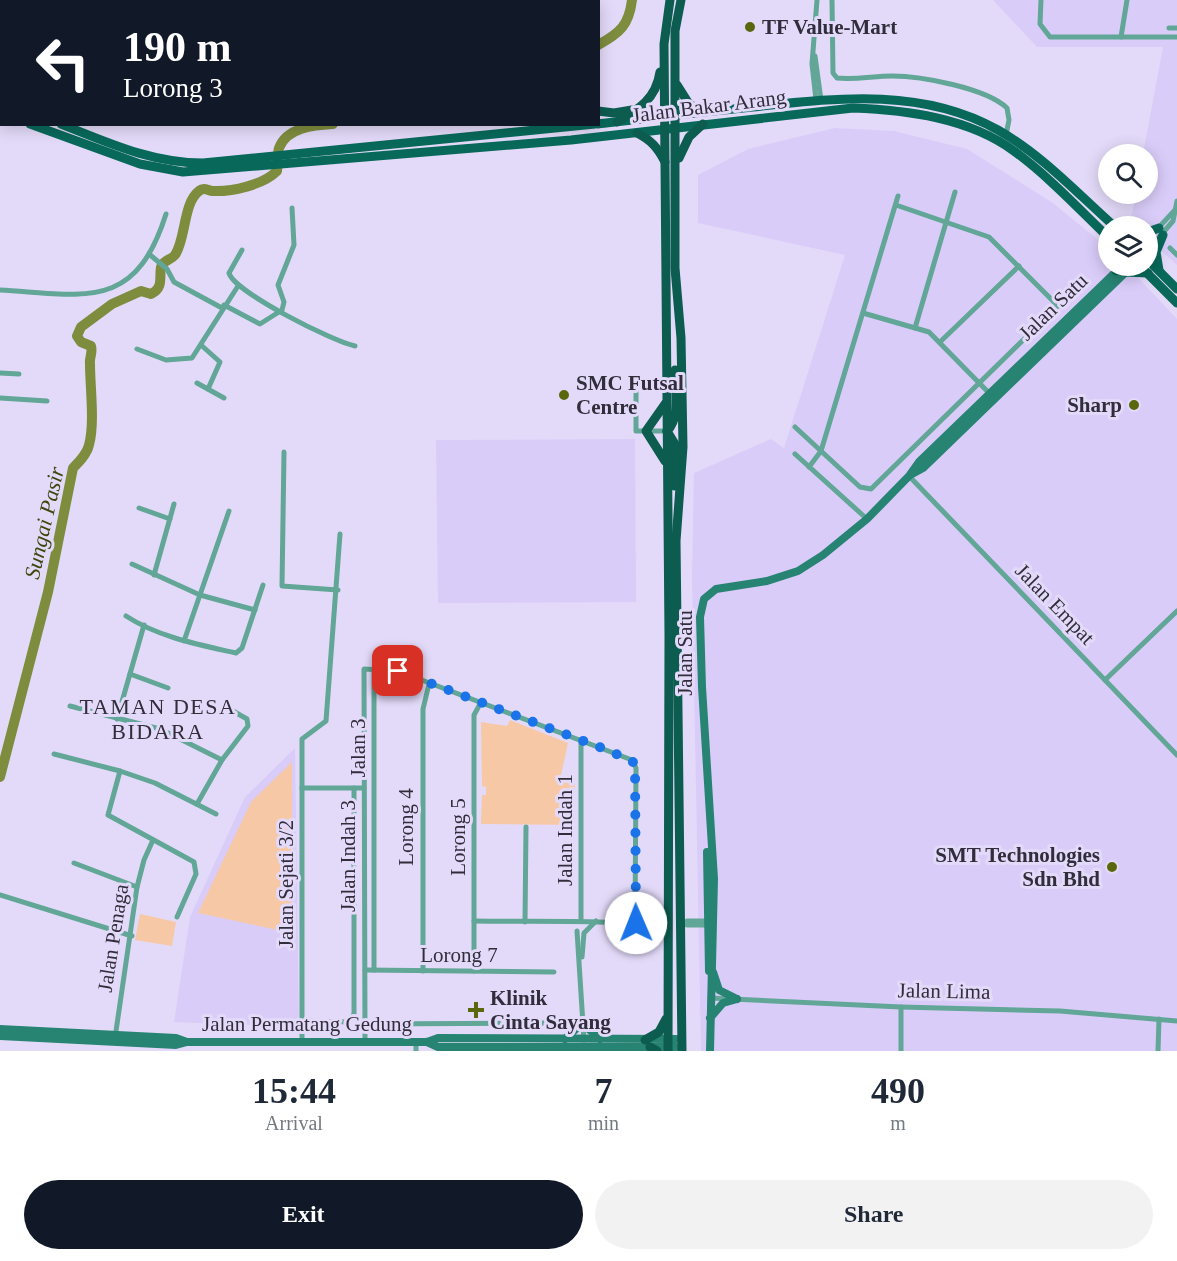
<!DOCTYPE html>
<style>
:root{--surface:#fff;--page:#f2f2f3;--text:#1f2937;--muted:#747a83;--accent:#111827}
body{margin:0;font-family:Georgia,serif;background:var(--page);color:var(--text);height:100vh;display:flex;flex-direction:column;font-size:22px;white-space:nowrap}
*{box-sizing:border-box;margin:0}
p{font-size:20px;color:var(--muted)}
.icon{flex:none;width:33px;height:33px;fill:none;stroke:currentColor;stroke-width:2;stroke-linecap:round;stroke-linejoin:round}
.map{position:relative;height:1051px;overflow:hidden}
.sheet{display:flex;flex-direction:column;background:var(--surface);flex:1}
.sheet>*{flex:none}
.banner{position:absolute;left:0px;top:0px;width:600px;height:126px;box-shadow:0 3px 15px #0003;background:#111827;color:#fff;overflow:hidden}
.controls{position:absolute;left:1098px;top:144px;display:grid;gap:12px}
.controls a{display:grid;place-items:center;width:60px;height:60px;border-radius:50%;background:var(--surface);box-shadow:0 3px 15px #0003;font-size:30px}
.pin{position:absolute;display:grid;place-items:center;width:51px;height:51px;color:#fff;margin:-26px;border-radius:12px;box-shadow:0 3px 9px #0006}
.me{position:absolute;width:66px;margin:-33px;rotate:359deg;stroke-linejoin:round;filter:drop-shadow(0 0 4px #0008)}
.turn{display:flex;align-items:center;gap:21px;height:126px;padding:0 24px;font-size:27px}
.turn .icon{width:78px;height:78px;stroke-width:2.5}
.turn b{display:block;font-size:42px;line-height:51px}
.eta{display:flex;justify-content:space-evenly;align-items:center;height:102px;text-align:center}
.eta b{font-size:36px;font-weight:800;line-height:42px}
.cta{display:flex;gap:12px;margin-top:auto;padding:12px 24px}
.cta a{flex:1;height:69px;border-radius:36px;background:var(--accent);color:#fff;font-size:24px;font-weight:800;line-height:69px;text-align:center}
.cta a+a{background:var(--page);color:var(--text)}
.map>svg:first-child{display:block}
.built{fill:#d9ccf9}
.green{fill:#f7c8a6}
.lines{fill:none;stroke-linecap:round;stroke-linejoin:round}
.river{stroke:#7e8c3e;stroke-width:10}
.minor{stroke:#61a696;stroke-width:5}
.tertiary{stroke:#61a696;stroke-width:7}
.secondary{stroke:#278473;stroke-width:8}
.primary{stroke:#08695a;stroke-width:9}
.trunk{stroke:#0c5c50;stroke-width:9}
.route{stroke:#1a73e8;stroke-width:10;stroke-dasharray:0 18}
.poi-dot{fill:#5a670d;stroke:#e3daf9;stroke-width:2}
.labels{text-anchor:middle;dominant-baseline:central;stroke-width:6;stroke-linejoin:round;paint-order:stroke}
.poi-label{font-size:21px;font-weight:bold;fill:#312d3b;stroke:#e3daf9;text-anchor:start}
.street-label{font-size:21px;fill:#312d3b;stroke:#e3daf9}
.water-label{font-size:22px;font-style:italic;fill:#3e470b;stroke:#e3daf9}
.neighbourhood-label{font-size:22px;letter-spacing:1.5px;fill:#312d3b;stroke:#e3daf9}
</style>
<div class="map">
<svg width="1177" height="1051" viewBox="0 0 1177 1051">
<rect width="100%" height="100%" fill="#e3daf9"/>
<!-- built -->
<g class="built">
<path d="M 993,0 L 1177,0 L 1177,265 L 1148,239 L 1148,226 L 1134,226 L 1130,223 L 1136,194 L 1148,194 L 1148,154 L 1143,154 L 1163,47 L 1037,47 Z"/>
<path d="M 835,128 L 894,131 L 967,149 L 1053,203 L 1108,248 L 1108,266 L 1127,266 L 1177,319 L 1177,1051 L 701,1051 L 692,579 L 694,473 L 771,439 L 784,448 L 845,255 L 698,223 L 698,175 L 748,149 Z"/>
<path d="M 635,439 L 636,602 L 438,603 L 436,440 Z"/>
<path d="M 295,748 L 299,1027 L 174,1022 L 190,917 L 245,797 Z"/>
</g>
<!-- green -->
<g class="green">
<path d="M 510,720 L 568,743 L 560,780 L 575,784 L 572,817 L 575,817 L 575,825 L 481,824 L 482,795 L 486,795 L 486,787 L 482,786 L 481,722 L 507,726 Z"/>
<path d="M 292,762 L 292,933 L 198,913 L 251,802 Z"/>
<path d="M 140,914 L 176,922 L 172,946 L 135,940 Z"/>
</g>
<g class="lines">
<!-- river -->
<g class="river">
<path d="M 359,0 L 364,2"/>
<path d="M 598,45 C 620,33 629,25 632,0"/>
<path d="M 0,777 L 48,592 L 73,468 C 79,462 87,454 89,445 C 95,423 90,387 90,364 C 89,358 93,353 91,346 L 81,342 L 77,336 L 81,327 L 112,304 L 141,291 L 151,294 C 164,288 159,277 161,267 C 163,260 171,260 175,255 C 186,239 183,203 199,191 C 204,187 207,190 212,191 C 232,192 263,185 277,171 C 278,164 277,154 279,148 C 287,127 315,125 333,124"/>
</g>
<!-- minor -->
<g class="minor">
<path d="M 93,0 L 93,2"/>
<path d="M 249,0 L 249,2"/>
<path d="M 832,0 L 833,73 L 837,78 C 855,80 874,76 892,76 C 921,76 986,88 1007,108 L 1009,120 L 1006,135"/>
<path d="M 1041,0 L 1040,24 L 1050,37 L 1177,37"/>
<path d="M 1169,28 L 1177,28"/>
<path d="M 1121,37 L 1127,0"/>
<path d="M 815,56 L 821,100"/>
<path d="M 816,100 L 812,64 L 817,0"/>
<path d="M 896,205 L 989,237 L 1058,306"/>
<path d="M 1148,239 L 1175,210"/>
<path d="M 1170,248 L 1177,255"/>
<path d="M 242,250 L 229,273 C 234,292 334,342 355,346"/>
<path d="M 1148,250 L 1173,221 L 1177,201"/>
<path d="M 149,254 L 167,269 L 174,282 L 222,308"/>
<path d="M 0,290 C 85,295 135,312 166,214"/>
<path d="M 224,305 L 260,324 L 282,310 L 284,302 L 278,285 L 294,245 L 292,208"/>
<path d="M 863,313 L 929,332 L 991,395"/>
<path d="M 915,328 L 955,192"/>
<path d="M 940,342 L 1019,266"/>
<path d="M 201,345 L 220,362 L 208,389"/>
<path d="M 137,349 L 166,360 L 192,358 L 238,286"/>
<path d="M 0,373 L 19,374"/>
<path d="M 197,383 L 224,398"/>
<path d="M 636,392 L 636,431 L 667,431"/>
<path d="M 0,398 L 47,401"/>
<path d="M 795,427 L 860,487 L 871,489 L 1063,301"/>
<path d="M 284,452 L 282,586 L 338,590"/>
<path d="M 795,454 L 867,519"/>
<path d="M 809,467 L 821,451 L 898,196"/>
<path d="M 909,476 L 1177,755"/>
<path d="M 139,508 L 170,519"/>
<path d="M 132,564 L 200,595 L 255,610"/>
<path d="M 154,575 L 174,504"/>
<path d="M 126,616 C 158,637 200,645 236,653 L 242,648 L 263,585"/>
<path d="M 184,641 L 229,511"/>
<path d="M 374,669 L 374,970"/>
<path d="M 130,674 L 168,688"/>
<path d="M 1105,680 L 1177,611"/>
<path d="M 70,706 L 160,729 L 222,760"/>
<path d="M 117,719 L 144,625"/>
<path d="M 54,754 L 120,771 L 108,815 L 194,862 L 196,874 L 177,917"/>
<path d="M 120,771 L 155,783 L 216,814"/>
<path d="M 302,788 L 302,739 L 326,721 L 340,534"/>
<path d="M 197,804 L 222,760 L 248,726 L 247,719 L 226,707"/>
<path d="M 74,863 L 137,887"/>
<path d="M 0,895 L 132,936"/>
<path d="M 581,920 L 581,741"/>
<path d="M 474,921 C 537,922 599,920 661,925"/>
<path d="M 687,921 L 709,921"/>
<path d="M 525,922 L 526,827"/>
<path d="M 650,922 L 661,921"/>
<path d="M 687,925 L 709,925"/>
<path d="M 577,931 L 584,1040"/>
<path d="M 582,957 L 584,933 L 596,921"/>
<path d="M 365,970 L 554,972"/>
<path d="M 423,971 L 423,709 L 429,684"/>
<path d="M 474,971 L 474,715 L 480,704"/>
<path d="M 710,998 L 901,1007 L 1060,1011 L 1177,1021"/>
<path d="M 901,1007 L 901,1051"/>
<path d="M 302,1021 L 348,1022 L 354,1014 L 354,788"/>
<path d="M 365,1024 L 550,1023"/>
<path d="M 115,1038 L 137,887 L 144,860 L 153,840"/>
<path d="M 302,1042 L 302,788 L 364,788"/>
<path d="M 365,1042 L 364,669 L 398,671 L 632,760 L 636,768 L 635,923"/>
<path d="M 416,1051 L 416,1042"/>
<path d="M 1158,1051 L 1159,1019"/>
</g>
<!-- tertiary -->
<path class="tertiary" d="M 0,55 L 2,55"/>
<!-- secondary -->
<g class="secondary">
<path d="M 912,474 L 923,468 L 1132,266"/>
<path d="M 707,852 L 709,971"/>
<path d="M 713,972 L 719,990 L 737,999"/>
<path d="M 710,1018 L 723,1003 L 737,999"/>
<path d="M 584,1025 L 600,1039"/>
<path d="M 0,1029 L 176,1038 L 187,1042"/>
<path d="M 0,1036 L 176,1045 L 187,1042 L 427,1042 L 438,1038 L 676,1039"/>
<path d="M 565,1039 L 578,1027"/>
<path d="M 427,1042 L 438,1047 L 676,1047"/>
<path d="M 710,1051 L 714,879 L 702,687 L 700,617 L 704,599 L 716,589 L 767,581 L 798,571 L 823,555 L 867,519 L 909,476 L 919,462 L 1121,267"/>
</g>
<!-- primary -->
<g class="primary">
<path d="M 0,101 L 2,102"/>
<path d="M 0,114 L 2,114"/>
<path d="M 30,124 L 140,164 L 183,172 L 571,140 L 853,108 C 907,110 969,118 1014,151 C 1048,176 1078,208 1108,237"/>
<path d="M 61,124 C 109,143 152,163 203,163 L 595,124"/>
<path d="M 598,124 C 650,118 701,112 753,107 C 836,98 922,87 998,130 C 1042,155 1077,193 1114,226"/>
<path d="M 1148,232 L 1159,228"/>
<path d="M 1148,260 L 1177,289"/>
<path d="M 1140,266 L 1177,303"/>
<path d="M 1159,270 L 1156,252 L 1163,235"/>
<path d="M 1116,271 L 1119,266"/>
<path d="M 1125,272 L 1148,273"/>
</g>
<!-- trunk -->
<g class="trunk">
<path d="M 681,0 L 675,31 L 675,268 L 681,338 L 683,447 L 676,541 L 682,1051"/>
<path d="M 677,85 L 689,104 L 701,111"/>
<path d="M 598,111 L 614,113 L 632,110"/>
<path d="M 617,122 C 639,109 656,99 660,72"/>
<path d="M 637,133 C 651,140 658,148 665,162"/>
<path d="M 679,158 L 689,137 L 703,124"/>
<path d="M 667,431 L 675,444 L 674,486"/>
<path d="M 667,431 C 681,418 675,389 675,370"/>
<path d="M 665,461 L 646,431 L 665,404"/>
<path d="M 645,1040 L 659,1032 L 666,1019"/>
<path d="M 650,1047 L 657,1051"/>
<path d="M 668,1051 L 669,636 L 664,44 L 670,0"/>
</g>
</g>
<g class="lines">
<!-- route -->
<path class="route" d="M 398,671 L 610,751 L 635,763 L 636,923"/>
</g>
<!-- markers -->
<g class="poi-dot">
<circle cx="750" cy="27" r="6"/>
<circle cx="564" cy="395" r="6"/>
<circle cx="1134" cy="405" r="6"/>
<circle cx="1112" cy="867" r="6"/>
<path d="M473 1001h6v6h6v6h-6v6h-6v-6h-6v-6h6z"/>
</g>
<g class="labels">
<!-- poi labels -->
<g class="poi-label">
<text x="762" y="27">TF Value-Mart</text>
<text x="576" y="383">SMC Futsal<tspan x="576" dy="24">Centre</tspan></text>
<text x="1122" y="405" text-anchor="end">Sharp</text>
<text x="1100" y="855" text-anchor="end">SMT Technologies<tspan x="1100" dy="24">Sdn Bhd</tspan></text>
<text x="490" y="998">Klinik<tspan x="490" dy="24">Cinta Sayang</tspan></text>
</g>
<!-- street labels -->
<g class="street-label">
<text transform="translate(709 106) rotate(-7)">Jalan Bakar Arang</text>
<text transform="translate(1053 307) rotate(-44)">Jalan Satu</text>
<text transform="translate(1055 604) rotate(46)">Jalan Empat</text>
<text transform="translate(685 653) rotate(-90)">Jalan Satu</text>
<text transform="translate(358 748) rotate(-90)">Jalan 3</text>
<text transform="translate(406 827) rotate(-90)">Lorong 4</text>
<text transform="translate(565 830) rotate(-90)">Jalan Indah 1</text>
<text transform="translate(458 837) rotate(-90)">Lorong 5</text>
<text transform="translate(348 856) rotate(-90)">Jalan Indah 3</text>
<text transform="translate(286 884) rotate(-90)">Jalan Sejati 3/2</text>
<text transform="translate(113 938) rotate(-81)">Jalan Penaga</text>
<text x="459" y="955">Lorong 7</text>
<text transform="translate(944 991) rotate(1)">Jalan Lima</text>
<text x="307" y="1024">Jalan Permatang Gedung</text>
</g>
<!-- water labels -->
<g class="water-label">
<text transform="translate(44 523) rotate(-77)">Sungai Pasir</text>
</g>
<!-- neighbourhood labels -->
<g class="neighbourhood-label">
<text x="158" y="706">TAMAN DESA<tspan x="158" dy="25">BIDARA</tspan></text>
</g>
</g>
</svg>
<div class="controls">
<a><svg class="icon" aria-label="search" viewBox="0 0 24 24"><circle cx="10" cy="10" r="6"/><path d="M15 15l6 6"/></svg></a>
<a><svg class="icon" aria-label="layers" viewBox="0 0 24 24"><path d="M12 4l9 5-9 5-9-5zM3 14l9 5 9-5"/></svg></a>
</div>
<div class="pin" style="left:398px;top:671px;background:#d93025"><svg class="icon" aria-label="arrive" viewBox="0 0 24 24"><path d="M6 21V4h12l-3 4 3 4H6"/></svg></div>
<svg class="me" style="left:636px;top:923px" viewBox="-20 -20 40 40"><circle r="19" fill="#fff"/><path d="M0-13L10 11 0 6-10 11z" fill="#1a73e8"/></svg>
<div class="banner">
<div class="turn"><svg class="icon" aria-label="left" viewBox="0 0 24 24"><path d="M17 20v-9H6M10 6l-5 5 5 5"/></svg><div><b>190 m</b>Lorong 3</div></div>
</div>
</div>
<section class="sheet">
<div class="eta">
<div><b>15:44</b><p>Arrival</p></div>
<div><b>7</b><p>min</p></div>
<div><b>490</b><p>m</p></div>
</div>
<div class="cta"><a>Exit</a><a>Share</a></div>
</section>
